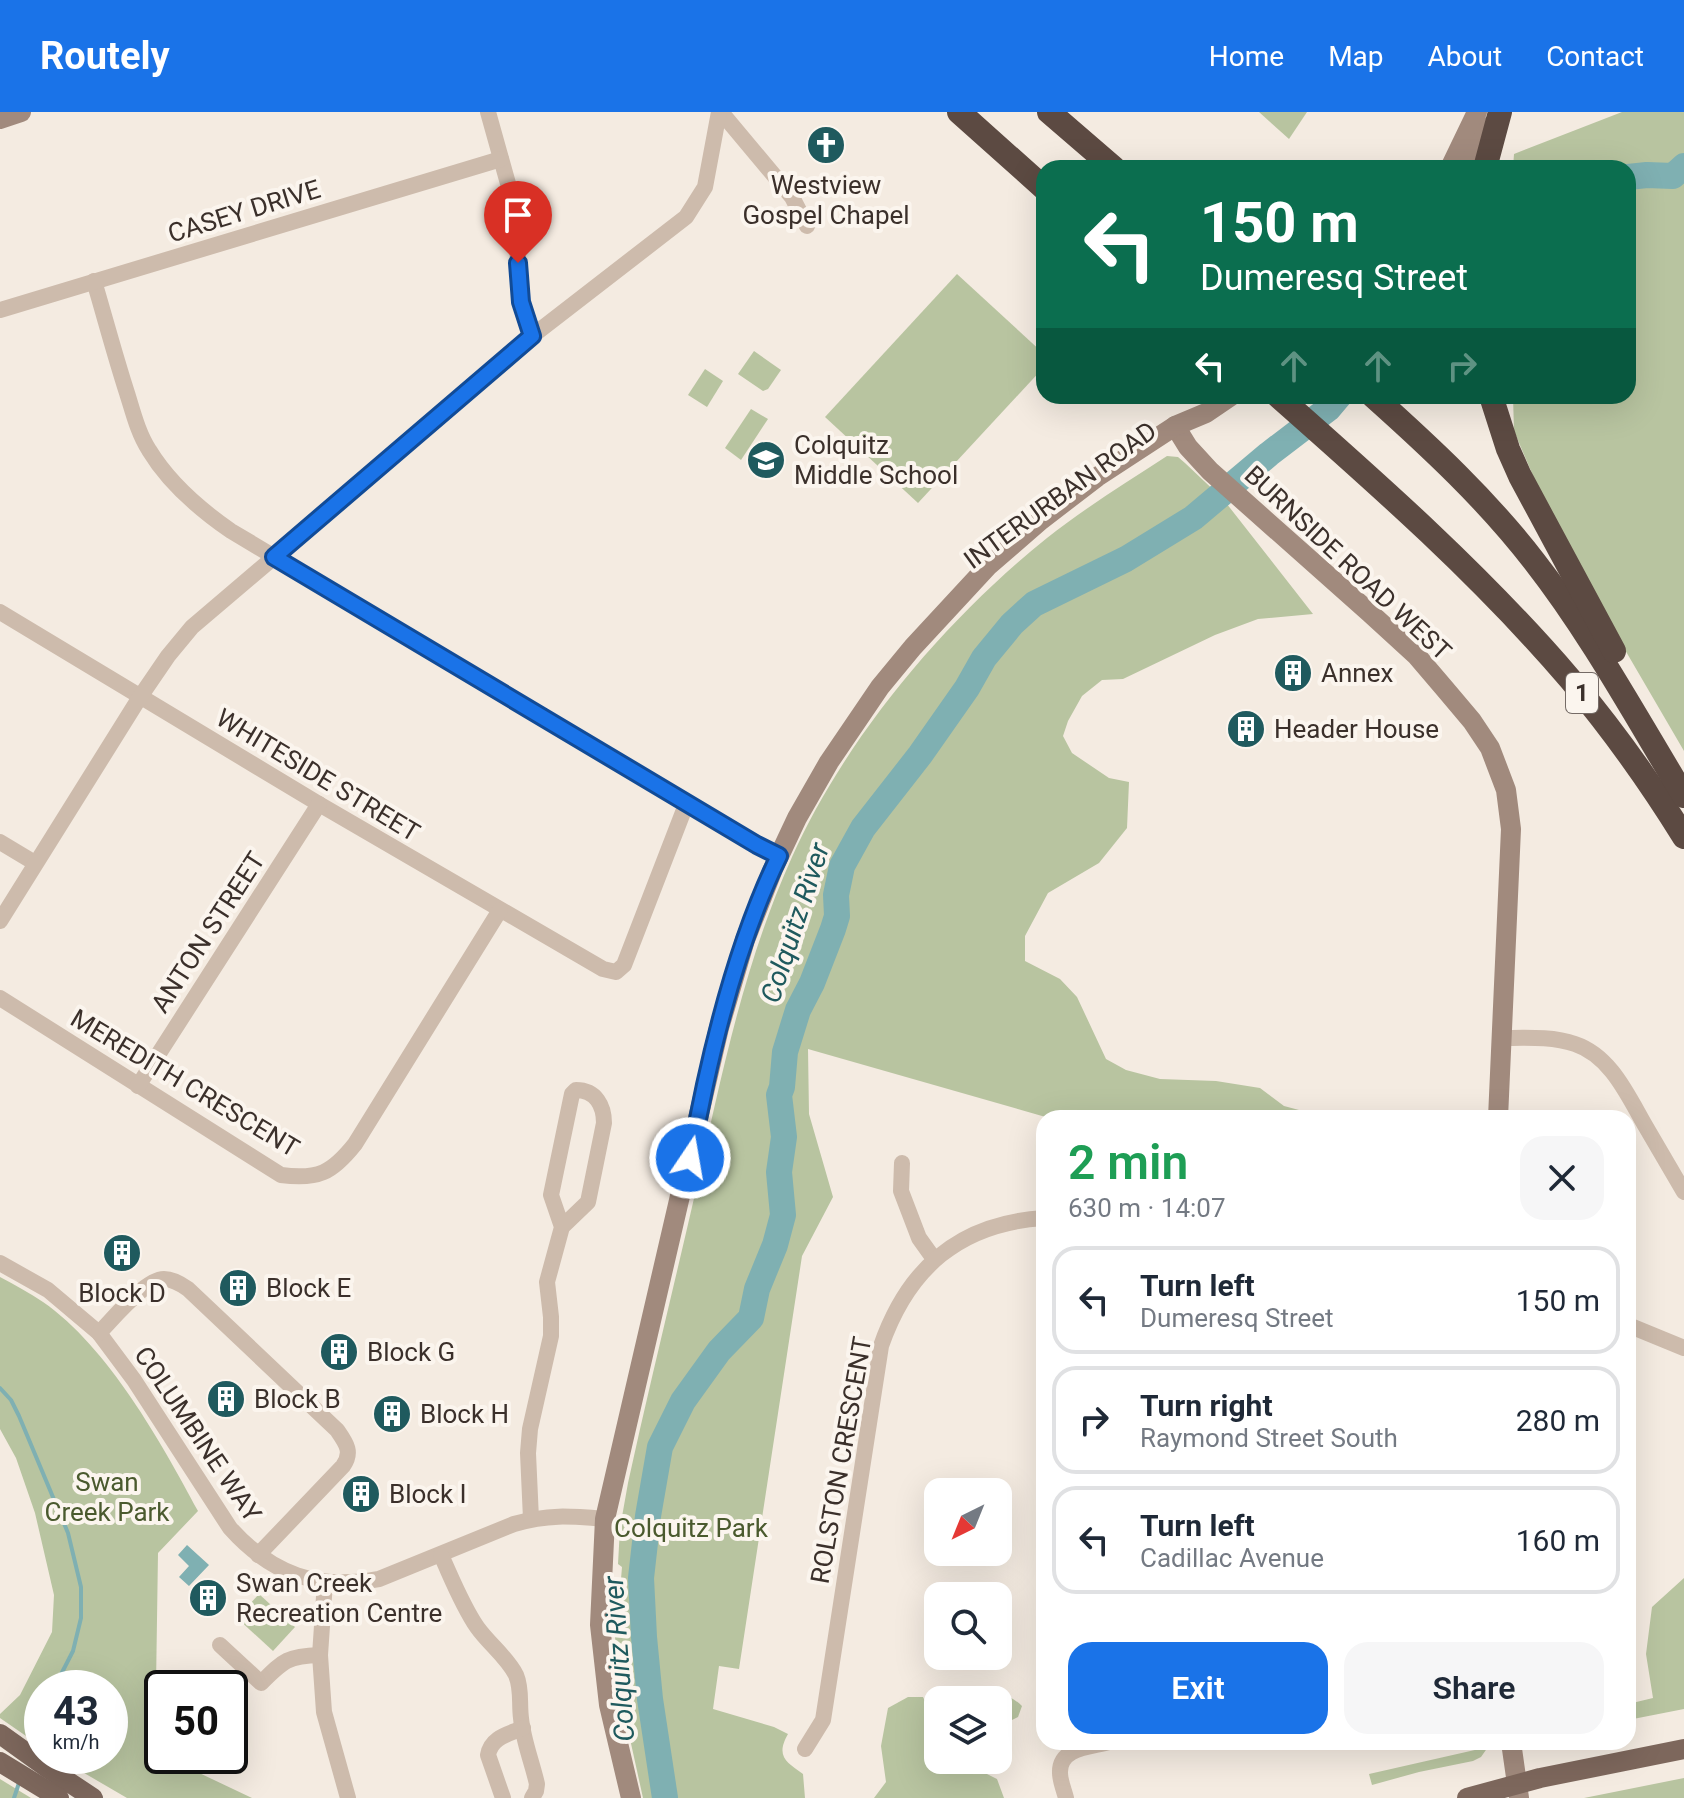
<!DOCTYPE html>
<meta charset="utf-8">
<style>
:root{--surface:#fff;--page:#f6f6f7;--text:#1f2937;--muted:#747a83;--line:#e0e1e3;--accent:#1a73e8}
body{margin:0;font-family:Roboto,sans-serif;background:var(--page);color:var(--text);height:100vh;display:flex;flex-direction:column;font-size:30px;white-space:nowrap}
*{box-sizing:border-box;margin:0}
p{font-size:26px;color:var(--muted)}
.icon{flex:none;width:44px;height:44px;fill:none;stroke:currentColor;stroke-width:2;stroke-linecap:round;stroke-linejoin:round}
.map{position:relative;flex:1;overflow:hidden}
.details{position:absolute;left:1036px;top:998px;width:600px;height:640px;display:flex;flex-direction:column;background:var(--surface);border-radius:24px;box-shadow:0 8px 32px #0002}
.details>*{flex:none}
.top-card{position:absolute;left:1036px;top:48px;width:600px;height:244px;border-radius:24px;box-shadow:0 8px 32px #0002;background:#0b6e4f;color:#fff;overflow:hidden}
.needle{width:52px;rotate:223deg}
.buttons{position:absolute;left:924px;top:1366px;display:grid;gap:16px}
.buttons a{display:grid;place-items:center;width:88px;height:88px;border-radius:16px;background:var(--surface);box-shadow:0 8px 32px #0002;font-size:40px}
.speed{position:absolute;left:24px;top:1558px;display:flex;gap:16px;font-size:40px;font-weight:700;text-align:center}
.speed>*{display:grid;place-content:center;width:104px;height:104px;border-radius:50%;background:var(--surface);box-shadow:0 8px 32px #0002;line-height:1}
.speed small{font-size:20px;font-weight:400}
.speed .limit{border:4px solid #111;border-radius:12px;background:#fff;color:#111}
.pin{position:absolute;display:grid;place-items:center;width:68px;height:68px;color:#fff;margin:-82px -34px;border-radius:50% 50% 50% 0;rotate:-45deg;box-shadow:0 0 8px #0007}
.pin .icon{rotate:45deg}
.me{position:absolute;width:88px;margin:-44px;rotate:12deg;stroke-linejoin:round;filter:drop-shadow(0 0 6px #0008)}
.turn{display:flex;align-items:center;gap:28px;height:168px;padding:0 32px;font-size:36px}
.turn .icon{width:104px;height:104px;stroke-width:2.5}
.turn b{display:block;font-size:56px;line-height:68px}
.lanes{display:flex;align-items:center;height:76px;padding:0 32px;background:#0003;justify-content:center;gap:40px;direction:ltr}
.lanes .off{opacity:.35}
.round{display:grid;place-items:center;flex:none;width:84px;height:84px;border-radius:24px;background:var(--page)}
.head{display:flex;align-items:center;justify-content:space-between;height:136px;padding:0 32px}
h1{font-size:48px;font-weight:600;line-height:60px;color:#1e9e55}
.action{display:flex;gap:16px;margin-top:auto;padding:16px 32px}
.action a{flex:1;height:92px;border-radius:24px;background:var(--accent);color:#fff;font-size:32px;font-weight:600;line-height:92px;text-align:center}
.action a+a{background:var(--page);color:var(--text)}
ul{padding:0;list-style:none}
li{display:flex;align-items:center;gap:24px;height:108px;margin:0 16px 12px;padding:0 16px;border:4px solid var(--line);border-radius:24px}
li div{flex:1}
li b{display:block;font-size:30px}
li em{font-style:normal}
header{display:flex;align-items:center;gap:48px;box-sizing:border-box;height:112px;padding:0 40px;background:var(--accent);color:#fff}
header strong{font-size:38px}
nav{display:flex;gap:44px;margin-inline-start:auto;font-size:28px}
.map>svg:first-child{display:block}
.green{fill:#b8c4a0}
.water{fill:#7fb0b2}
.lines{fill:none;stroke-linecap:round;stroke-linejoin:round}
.stream{stroke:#7fb0b2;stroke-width:4}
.river{stroke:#7fb0b2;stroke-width:26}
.street{stroke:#cdbbac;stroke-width:16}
.secondary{stroke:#a18a7d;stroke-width:20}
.primary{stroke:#7d675c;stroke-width:20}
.highway{stroke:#5c4a42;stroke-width:24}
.route-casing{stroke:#114b97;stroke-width:20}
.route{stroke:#1a73e8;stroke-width:14}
.labels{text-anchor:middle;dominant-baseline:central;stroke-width:8;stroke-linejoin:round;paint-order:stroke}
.shield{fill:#fbf5ee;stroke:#756b66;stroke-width:2}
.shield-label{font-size:24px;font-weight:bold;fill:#3b302b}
.poi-label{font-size:26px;fill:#3b302b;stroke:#fbf5ee;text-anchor:start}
.street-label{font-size:26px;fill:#3b302b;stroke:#fbf5ee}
.park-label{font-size:26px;fill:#4a5a2e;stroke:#fbf5ee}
.water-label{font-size:28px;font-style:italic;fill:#1f5a5e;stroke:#fbf5ee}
</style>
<header>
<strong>Routely</strong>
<nav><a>Home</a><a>Map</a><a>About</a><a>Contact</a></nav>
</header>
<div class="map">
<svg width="1684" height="1686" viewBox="0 0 1684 1686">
<rect width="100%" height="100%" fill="#f4ebe1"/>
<!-- green -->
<g class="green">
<path d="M 1259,0 L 1307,0 L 1289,27 Z"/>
<path d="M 1622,0 L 1684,0 L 1684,639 L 1614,519 L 1540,380 L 1514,319 L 1513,284 L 1628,284 L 1628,56 L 1513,56 L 1514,42 Z"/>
<path d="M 957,162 L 1044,242 L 1044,255 L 918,391 L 825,305 Z"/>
<path d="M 754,239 L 781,258 L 768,277 L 763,279 L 738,262 Z"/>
<path d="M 705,257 L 723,269 L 707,295 L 688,283 Z"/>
<path d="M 751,297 L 768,307 L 741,348 L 725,336 Z"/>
<path d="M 1167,344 L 1178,345 L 1185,351 L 1223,387 L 1313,502 L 1258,507 L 1215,523 L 1123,567 L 1102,568 L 1082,584 L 1068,609 L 1063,624 L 1072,641 L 1109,666 L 1129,670 L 1127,716 L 1099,751 L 1048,781 L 1025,824 L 1025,849 L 1060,867 L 1077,885 L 1106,947 L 1126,958 L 1160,967 L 1216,969 L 1260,976 L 1284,994 L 1299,998 L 1306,1006 L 1049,1006 L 808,937 L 809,1002 L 833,1085 L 802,1144 L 739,1557 L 719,1554 L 713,1597 L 774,1615 L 788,1622 C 775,1645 787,1650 803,1662 L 805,1686 L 643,1686 L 619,1577 L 614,1511 L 618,1503 L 622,1455 L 618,1452 L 620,1416 L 628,1371 C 649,1275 673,1178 695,1082 C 721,966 743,854 792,745 C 846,625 945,508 1047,426 C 1085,396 1127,370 1167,344 Z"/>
<path d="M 0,1165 C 15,1173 30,1181 43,1190 C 108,1235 161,1330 198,1399 L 158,1441 L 155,1640 L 252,1686 L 127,1686 L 55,1644 L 110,1644 L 110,1576 L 42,1576 L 42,1635 L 0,1606 L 0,1602 L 20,1583 L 52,1520 L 54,1483 L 35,1401 L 16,1346 L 0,1317 Z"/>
<path d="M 1684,1466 L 1684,1597 L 1628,1608 L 1628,1592 L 1653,1586 L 1646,1542 L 1652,1495 Z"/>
<path d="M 259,1482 L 295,1515 L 273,1539 L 237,1506 Z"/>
<path d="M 976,1577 C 992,1576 1010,1582 1022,1594 L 1018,1605 L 998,1615 L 998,1588 L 971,1588 L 969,1584 Z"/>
<path d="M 908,1585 L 923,1585 L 932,1604 L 938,1608 L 938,1648 L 978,1648 L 985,1661 L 997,1667 L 1004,1686 L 874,1686 L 886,1670 L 881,1634 L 888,1596 Z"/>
<path d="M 1488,1635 L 1481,1645 L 1473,1649 L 1419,1660 L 1372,1673 L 1369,1662 Z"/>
<path d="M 1684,1666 L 1684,1686 L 1584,1686 Z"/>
<path d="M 0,1667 L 31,1686 L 0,1686 Z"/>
</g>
<!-- water -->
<path class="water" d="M 187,1433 L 209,1453 L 189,1474 L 179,1465 L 189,1454 L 178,1443 Z"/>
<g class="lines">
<!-- stream -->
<g class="stream">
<path d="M 0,1276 L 11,1288 L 19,1304 L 68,1421 L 81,1475 L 81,1506 L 73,1539 L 54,1576"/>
<path d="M 31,1638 L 42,1602"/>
<path d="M 14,1686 L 20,1668"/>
</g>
<!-- river -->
<g class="river">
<path d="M 1628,65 L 1647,63 L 1673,64 L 1684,54"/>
<path d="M 665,1686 L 650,1587 L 644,1525 L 641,1466 L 648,1404 L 660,1335 L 683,1289 L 719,1239 L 751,1206 L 757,1177 L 775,1133 L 783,1103 L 779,1060 L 784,1025 L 779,983 L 782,975 L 785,940 L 798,898 L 812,871 L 833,817 L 837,804 L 836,783 L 842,754 L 863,716 L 920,643 L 967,576 L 984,546 L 1012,512 L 1034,492 L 1126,447 L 1193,406 L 1269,342 L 1328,297 L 1339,284"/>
</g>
<!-- street -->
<g class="street">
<path d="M 488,0 L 514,93 L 521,190 L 532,224"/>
<path d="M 721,0 L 792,85 L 807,114"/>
<path d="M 94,169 C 105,206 115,244 127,281 C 133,300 138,321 149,338 C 169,371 199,397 231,419 L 757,733 L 779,744"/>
<path d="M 0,198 L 501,47"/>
<path d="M 0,500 L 319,692 L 603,857 L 616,860 L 624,853 L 687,690"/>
<path d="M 0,730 L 35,751"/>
<path d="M 0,809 L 140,585 L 168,544 L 192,515 L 445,300 L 518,235 L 686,105 L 705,75 L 719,0"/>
<path d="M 0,886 L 281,1063 C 318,1068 332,1061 355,1032 L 500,798"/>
<path d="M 1500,926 C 1524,926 1552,924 1575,932 C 1611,944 1628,984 1646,1015 C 1659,1037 1671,1058 1684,1080"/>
<path d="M 138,974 L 319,692"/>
<path d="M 902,1051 L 901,1079 L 919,1126 L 934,1147"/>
<path d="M 0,1151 L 48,1178 L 99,1221 L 134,1268 L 230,1416 C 272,1463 317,1478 379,1467 L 514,1412 C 548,1402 570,1404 605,1407"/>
<path d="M 1628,1213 L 1684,1236"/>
<path d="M 99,1221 C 112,1208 145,1167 164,1167 C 173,1167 181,1172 188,1177 L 337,1318 C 346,1331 353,1340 343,1354 L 258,1443"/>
<path d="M 531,1407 L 528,1341 L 530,1317 L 551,1224 L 551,1205 L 547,1170 L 562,1115 L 588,1090 L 604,1011 C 604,994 596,978 576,978 L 572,982 L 551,1083 L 562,1115"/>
<path d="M 441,1443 C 452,1467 462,1493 477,1515 C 489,1532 507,1545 516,1563 C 522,1577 519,1591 521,1606 C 523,1628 532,1650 537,1672 L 536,1679 L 532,1686"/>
<path d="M 325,1470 L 320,1543 L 324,1600 L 348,1686"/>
<path d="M 220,1533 L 261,1571 C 283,1549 287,1544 320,1543"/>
<path d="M 805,1637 L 823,1608 L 881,1234 C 908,1156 960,1111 1044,1106"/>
<path d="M 503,1686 L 488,1643 C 491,1625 509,1622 523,1616"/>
<path d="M 1066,1686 C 1064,1678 1060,1669 1060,1661 C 1059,1635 1091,1635 1109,1630"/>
</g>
<!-- secondary -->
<g class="secondary">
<path d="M 0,7 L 21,0"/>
<path d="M 1450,56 L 1477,0"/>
<path d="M 1467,56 L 1490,14"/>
<path d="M 1175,314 L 1188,335 L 1210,359 L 1370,501 L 1416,543 L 1445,577 L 1472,609 L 1490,636 L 1506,678 L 1511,717 L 1498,1006"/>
<path d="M 1511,1630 L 1519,1686"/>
<path d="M 631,1686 L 609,1593 L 600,1513 L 605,1407 L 719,916 L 745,828 L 773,757 L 797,706 L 829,650 L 880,575 L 913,535 L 988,454 L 1041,408 L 1097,365 L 1175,314 L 1206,301 L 1231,284"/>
</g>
<!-- primary -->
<g class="primary">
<path d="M 0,1622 L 49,1657 L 93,1686"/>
<path d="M 0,1650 L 59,1686"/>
<path d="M 1467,1686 L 1540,1666 L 1684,1637"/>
</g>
<!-- highway -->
<g class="highway">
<path d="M 959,0 L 1044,76"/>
<path d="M 1049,0 L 1114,56"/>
<path d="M 1485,56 L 1500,0"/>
<path d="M 1278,284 C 1380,374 1482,464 1570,567 C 1612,617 1650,670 1684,725"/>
<path d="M 1373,284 C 1430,335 1487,388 1534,449 C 1591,522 1636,605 1684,684"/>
<path d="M 1491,284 L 1508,337 L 1520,364 L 1614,539"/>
</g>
</g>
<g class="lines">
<defs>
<path id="route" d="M 518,151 L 521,190 L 532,224 L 274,445 L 757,733 L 779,744 C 744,816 722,895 705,973 C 700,997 695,1022 690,1046"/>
</defs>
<!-- route casing -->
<use href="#route" class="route-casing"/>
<!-- route -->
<use href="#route" class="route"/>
</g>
<!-- icons -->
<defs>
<symbol id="church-disc" viewBox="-11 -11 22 22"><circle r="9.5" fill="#1f5a5e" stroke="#fbf5ee"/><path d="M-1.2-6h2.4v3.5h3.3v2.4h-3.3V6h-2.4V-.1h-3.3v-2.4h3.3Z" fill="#fff"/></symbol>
<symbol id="school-disc" viewBox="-11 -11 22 22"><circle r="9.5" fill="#1f5a5e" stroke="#fbf5ee"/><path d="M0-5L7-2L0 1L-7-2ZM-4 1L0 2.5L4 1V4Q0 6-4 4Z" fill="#fff"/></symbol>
<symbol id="building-disc" viewBox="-11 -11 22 22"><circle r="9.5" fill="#1f5a5e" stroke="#fbf5ee"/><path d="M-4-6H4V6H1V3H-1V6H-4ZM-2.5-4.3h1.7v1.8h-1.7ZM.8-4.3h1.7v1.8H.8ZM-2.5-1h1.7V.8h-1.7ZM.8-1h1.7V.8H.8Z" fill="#fff"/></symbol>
</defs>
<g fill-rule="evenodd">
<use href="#church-disc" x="804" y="11" width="44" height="44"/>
<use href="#school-disc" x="744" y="326" width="44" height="44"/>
<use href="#building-disc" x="1271" y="539" width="44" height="44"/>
<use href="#building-disc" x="1224" y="595" width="44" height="44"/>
<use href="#building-disc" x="100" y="1119" width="44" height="44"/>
<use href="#building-disc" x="216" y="1154" width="44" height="44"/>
<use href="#building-disc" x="317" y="1218" width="44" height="44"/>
<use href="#building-disc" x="204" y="1265" width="44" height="44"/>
<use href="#building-disc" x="370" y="1280" width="44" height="44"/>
<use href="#building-disc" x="339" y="1360" width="44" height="44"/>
<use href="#building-disc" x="186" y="1464" width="44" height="44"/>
</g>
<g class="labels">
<!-- shield labels -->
<rect class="shield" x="1566" y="561" width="32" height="40" rx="6"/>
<g class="shield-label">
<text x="1582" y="581">1</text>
</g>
<!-- poi labels -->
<g class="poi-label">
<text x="826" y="73" text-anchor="middle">Westview<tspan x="826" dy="30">Gospel Chapel</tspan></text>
<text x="794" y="333">Colquitz<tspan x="794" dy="30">Middle School</tspan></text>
<text x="1321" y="561">Annex</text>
<text x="1274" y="617">Header House</text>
<text x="266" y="1176">Block E</text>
<text x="122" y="1181" text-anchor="middle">Block D</text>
<text x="367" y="1240">Block G</text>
<text x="254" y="1287">Block B</text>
<text x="420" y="1302">Block H</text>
<text x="389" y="1382">Block I</text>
<text x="236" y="1471">Swan Creek<tspan x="236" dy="30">Recreation Centre</tspan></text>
</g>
<!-- street labels -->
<g class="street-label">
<text transform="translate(244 99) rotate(-17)">CASEY DRIVE</text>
<text transform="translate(1060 383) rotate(-36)">INTERURBAN ROAD</text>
<text transform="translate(1348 451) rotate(43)">BURNSIDE ROAD WEST</text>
<text transform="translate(318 663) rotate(31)">WHITESIDE STREET</text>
<text transform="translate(208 820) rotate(-57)">ANTON STREET</text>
<text transform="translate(185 971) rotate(31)">MEREDITH CRESCENT</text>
<text transform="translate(198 1322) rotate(56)">COLUMBINE WAY</text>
<text transform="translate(841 1348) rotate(-80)">ROLSTON CRESCENT</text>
</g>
<!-- park labels -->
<g class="park-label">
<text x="107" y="1370">Swan<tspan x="107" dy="30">Creek Park</tspan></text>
<text x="691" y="1416">Colquitz Park</text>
</g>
<!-- water labels -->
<g class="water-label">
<text transform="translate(795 811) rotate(-72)">Colquitz River</text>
<text transform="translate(619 1547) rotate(-94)">Colquitz River</text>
</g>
</g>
</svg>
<div class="buttons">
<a><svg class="needle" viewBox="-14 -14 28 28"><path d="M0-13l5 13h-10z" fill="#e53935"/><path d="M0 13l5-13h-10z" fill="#747a83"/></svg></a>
<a><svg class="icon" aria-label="search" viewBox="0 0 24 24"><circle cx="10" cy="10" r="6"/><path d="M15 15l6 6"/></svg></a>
<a><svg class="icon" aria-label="layers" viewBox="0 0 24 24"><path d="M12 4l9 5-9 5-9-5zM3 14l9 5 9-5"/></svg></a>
</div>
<div class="speed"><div>43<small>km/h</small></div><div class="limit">50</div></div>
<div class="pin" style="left:518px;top:151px;background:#d93025"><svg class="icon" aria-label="arrive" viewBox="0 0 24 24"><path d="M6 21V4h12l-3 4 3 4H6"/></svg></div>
<svg class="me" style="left:690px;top:1046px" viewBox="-20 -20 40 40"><circle r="17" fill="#1a73e8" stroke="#fff" stroke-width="3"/><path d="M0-11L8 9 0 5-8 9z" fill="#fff"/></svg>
<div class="top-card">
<div class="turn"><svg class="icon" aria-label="left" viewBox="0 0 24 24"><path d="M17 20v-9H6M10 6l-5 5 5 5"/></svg><div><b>150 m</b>Dumeresq Street</div></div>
<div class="lanes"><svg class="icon" aria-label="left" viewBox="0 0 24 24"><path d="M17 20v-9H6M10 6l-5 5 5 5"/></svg><svg class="icon off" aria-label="ahead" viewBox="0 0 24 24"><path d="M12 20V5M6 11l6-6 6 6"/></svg><svg class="icon off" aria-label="ahead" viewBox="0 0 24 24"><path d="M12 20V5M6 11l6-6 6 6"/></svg><svg class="icon off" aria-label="right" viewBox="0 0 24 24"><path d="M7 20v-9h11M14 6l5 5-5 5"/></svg></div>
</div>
<section class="details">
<div class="head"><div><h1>2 min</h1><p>630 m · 14:07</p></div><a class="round"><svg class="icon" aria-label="close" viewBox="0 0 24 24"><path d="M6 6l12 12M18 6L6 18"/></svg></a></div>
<ul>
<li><svg class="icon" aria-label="left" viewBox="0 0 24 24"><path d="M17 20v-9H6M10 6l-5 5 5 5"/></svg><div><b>Turn left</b><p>Dumeresq Street</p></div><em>150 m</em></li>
<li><svg class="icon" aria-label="right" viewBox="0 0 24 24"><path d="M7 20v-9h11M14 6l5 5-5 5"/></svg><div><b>Turn right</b><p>Raymond Street South</p></div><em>280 m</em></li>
<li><svg class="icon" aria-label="left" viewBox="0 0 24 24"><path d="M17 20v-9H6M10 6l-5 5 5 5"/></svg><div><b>Turn left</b><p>Cadillac Avenue</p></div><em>160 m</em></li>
</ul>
<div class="action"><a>Exit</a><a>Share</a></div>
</section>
</div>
